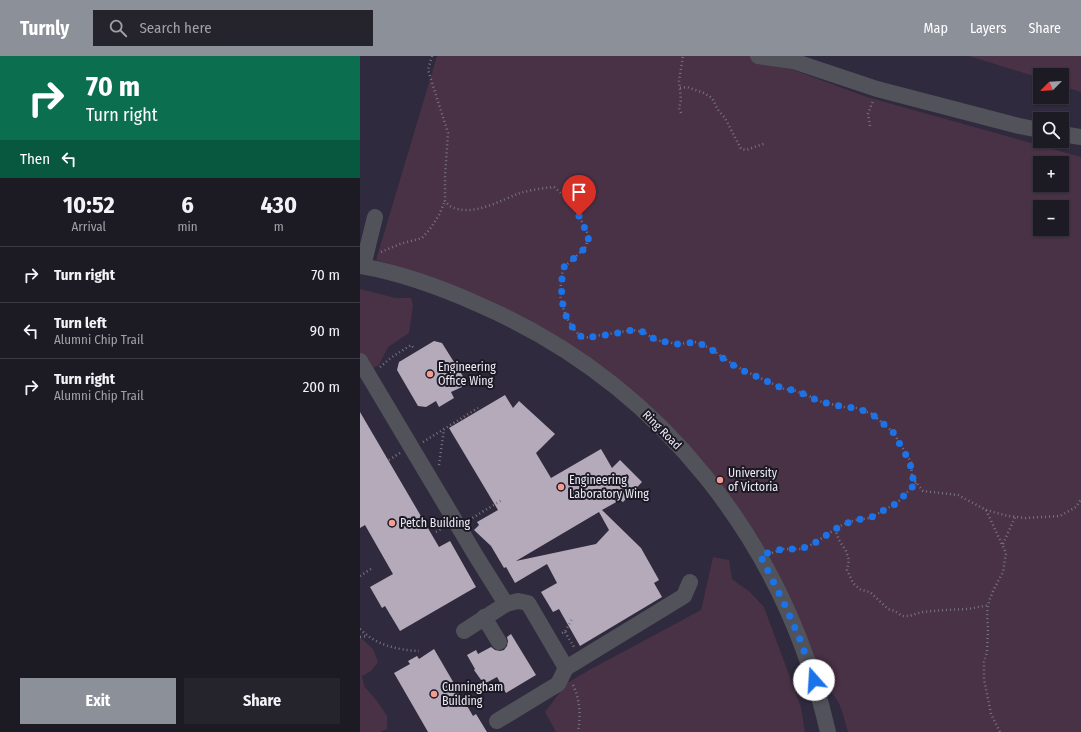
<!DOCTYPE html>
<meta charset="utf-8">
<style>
:root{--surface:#1c1a23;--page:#25232b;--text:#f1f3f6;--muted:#a0a1a6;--line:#3a3841;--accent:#8c9099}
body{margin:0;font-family:"Fira Sans Condensed",sans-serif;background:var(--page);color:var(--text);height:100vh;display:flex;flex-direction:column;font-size:15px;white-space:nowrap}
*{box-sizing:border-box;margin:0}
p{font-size:13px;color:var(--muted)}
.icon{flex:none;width:22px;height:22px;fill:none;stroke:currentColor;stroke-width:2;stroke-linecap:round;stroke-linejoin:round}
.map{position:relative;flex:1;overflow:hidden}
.panel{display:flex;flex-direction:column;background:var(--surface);width:360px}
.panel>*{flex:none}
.top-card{background:#0b6e4f;color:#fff;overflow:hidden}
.needle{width:26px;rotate:246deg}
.tools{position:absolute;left:673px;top:12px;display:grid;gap:8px}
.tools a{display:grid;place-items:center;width:36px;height:36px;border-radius:0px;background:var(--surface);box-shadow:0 1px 3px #0004,0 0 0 1px var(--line);font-size:20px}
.pin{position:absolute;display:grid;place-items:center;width:34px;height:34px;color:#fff;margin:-41px -17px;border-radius:50% 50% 50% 0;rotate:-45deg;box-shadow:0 0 4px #0007}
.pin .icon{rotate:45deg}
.me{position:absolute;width:44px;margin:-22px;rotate:341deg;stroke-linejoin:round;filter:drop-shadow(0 0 3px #0008)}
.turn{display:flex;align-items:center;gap:14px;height:84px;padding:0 20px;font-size:18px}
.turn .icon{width:52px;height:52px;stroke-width:2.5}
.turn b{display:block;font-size:28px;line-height:34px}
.then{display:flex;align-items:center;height:38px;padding:0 20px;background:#0003;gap:8px;font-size:15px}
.eta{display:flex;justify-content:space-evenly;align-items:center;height:68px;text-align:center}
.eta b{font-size:24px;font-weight:700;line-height:28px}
.button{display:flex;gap:8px;margin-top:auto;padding:8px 20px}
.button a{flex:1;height:46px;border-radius:0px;background:var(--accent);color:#fff;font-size:16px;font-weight:700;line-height:46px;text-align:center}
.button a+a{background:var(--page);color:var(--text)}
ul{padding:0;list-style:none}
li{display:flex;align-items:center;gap:12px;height:56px;padding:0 20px;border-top:1px solid var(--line)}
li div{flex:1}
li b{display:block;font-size:15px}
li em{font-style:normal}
header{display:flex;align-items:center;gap:24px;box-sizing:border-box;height:56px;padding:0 20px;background:var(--accent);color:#fff}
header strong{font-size:19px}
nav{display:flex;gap:22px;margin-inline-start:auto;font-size:14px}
.search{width:280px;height:36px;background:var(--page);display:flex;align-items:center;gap:10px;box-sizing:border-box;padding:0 14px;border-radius:0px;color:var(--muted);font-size:15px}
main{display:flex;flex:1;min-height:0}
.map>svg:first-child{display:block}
.built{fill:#2f2a3d;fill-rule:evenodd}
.green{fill:#493146;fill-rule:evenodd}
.building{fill:#b4aaba;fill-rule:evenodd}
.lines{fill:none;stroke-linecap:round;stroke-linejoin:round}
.path{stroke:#787581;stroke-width:2.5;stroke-dasharray:1 3;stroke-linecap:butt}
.minor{stroke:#52535a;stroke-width:16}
.route{stroke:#1a73e8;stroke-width:7;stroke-dasharray:0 12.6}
.poi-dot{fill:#f59c92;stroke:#1c1925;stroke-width:1.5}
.labels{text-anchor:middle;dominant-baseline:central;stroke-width:4;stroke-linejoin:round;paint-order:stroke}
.poi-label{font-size:12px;fill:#ebeaf3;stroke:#1c1925;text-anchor:start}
.street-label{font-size:12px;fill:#ebeaf3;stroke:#1c1925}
</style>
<header>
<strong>Turnly</strong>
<div class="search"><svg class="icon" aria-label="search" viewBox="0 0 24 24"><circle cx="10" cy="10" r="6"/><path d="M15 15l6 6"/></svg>Search here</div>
<nav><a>Map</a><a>Layers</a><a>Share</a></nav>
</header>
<main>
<section class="panel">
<div class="top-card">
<div class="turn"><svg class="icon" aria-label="right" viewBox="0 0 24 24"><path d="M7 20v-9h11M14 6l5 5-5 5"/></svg><div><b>70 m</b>Turn right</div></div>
<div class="then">Then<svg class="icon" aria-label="left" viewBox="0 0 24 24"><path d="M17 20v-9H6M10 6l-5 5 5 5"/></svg></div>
</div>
<div class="eta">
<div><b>10:52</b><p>Arrival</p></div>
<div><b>6</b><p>min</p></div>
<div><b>430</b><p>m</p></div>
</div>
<ul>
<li><svg class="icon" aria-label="right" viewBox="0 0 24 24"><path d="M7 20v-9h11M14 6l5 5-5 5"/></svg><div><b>Turn right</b></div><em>70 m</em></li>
<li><svg class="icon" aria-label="left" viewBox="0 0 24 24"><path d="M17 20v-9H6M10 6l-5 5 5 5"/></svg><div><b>Turn left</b><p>Alumni Chip Trail</p></div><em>90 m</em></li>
<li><svg class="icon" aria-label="right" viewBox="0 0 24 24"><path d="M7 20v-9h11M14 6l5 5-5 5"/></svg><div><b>Turn right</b><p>Alumni Chip Trail</p></div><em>200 m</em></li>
</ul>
<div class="button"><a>Exit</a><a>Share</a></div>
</section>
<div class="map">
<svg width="721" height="676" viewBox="0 0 721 676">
<rect width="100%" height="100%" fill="#25222f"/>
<!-- built -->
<path class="built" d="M 0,0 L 721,0 L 721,676 L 0,676 ZM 680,19 L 702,19 L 702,41 L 680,41 ZM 680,63 L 702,63 L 702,85 L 680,85 ZM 680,107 L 702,107 L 702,129 L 680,129 ZM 680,151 L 702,151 L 702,173 L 680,173 Z"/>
<!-- green -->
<g class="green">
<path d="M 77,0 L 410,0 L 412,6 L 507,41 L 721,101 L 721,676 L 488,676 C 482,657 482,643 465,632 C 447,579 425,529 397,481 C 381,453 361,429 340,405 C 287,344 226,292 153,256 C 109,234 63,219 16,204 ZM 680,107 L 702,107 L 702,129 L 680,129 ZM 680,151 L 702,151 L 702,173 L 680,173 Z"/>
<path d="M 609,0 L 721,0 L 721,36 L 702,30 L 702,19 L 680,19 L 680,22 Z"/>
<path d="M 0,233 L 36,242 L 51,242 L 53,250 L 49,277 L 28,291 L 19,309 L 9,314 L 0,300 Z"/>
<path d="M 353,501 L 369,504 L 372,523 L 390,536 L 404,551 L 441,651 L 445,676 L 196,676 L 185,656 L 207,627 L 231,613 L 341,554 Z"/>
<path d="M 0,581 L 13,593 L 18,606 L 11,615 L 2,620 L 4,630 L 17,645 L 27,660 L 27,673 L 20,676 L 0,676 Z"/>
</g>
<!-- building -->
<g class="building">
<path d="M 74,285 L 82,287 L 104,322 L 102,331 L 91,336 L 94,342 L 79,351 L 76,345 L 66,351 L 58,350 L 37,314 L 39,306 Z"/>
<path d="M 145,339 L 153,352 L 159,345 L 195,378 L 176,397 L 191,422 L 241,393 L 252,412 L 260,404 L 282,426 L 263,446 L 260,444 L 242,454 L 281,492 L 299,524 L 294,527 L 302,541 L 220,590 L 199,553 L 193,556 L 181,536 L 197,527 L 187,508 L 155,527 L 146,511 L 144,512 L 131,490 L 114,474 L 119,469 L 117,466 L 138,454 L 89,372 ZM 239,456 L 249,474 L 236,488 L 156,505 Z"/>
<path d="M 0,356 L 79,491 L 90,485 L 116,531 L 40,575 L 25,550 L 22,552 L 10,531 L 33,518 L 5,469 L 0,472 Z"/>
<path d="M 151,578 L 176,619 L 146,637 L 137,621 L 124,628 L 114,614 L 115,613 L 107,599 L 116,594 L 118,598 L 131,591 L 135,594 L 140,595 L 144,594 L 147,590 L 148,585 L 147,581 Z"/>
<path d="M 74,593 L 113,660 L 116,658 L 127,676 L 68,676 L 34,617 L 50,608 L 48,605 L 57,600 L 59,603 Z"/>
</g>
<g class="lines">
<!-- path -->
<g class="path">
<path d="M 72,0 L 68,14 L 88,77 L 85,120 L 85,145 C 87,147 89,150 92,151 C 113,161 141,144 160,137 C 171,134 183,132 194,131 C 210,144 221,161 229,181 L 225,192 L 203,212 C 202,222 199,234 201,244 C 204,258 211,273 223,282 L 273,274 L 284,276 L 295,284 L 318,288 L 337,286 L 351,293 L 368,305 L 383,314 L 424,333 L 433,334 L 449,340 L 458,345 L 484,351 L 497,352 L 512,358 L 533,376 L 551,406 L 552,421 L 563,435 L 598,439 L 626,454 L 646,497 L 643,516 L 634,533 L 629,545 L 627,557 L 628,573 L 627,596 L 624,606 L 624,623 L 631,658 L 640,676"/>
<path d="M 320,32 L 327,31 L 344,37 L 352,42 L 358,54 L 365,62 L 381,93 L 386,94 L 406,87"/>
<path d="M 321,57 L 319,52 L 321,44 L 319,25 L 323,0"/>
<path d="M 510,70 L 508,58 L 513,45"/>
<path d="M 21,196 L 40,188 L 62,182 L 70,173 L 79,159 L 85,145"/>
<path d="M 20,311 L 32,301 L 51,289 L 55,293"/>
<path d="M 63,386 L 118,352"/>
<path d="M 29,404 L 40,397"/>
<path d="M 79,409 L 84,373"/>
<path d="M 626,454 L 648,460 L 666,462 L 700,460 L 716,451 L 721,443"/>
<path d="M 109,464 L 142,444"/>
<path d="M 475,473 L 479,484 L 486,495 L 489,504 L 487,514 L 493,527 L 501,534 L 510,536 L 528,553 L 535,555 L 542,560 L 549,560 L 562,556 L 585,554 L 608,553 L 629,549"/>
<path d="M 76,476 L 83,472"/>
<path d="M 643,488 L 655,461"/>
<path d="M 412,497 L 423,493 L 441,493 L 453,488 L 480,470 L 495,464 L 510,462 L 537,447 L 557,426"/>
<path d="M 0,520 L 11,513"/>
<path d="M 0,573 C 16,589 37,594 59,595"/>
<path d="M 205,576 L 214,591"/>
<path d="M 202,577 L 205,576 L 212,563"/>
<path d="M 0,581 L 7,580"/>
<path d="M 213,629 C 220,644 221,659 218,676"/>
</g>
<!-- minor -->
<g class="minor">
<path d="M 398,0 L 433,5 L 517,33 L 659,70 L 680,74"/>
<path d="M 702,78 L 721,81"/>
<path d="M 0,210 C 41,217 82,232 120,249 C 301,328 424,485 468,676"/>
<path d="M 3,210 L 15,161"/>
<path d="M 0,305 L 116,500 L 146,548 L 158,545 L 168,547 L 206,612"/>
<path d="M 124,561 L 139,586"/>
<path d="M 104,575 L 146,548"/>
<path d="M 137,665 L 198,628 L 206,612 L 324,540 L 330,526"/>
</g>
</g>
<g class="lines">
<!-- route -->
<path class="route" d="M 219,160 L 229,181 L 225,192 L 203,212 C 200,239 200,264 223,282 L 253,278 L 273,274 L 284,276 L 296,284 L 318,288 L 337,286 L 351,293 L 368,306 L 382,314 L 424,333 L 433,334 L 449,340 L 458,345 L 484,351 L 497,352 L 512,358 L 533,376 L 550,406 L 552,421 L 557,426 L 537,447 L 510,462 L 495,464 L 480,470 L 453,488 L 441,493 L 423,493 L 400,499 L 425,549 L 441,586 L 454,624"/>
</g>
<!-- markers -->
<g class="poi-dot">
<circle cx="70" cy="318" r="4"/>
<circle cx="360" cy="424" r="4"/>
<circle cx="201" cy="431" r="4"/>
<circle cx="32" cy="467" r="4"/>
<circle cx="74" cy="638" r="4"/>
</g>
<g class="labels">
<!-- poi labels -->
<g class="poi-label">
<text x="78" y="311">Engineering<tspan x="78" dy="14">Office Wing</tspan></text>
<text x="368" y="417">University<tspan x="368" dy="14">of Victoria</tspan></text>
<text x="209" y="424">Engineering<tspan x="209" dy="14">Laboratory Wing</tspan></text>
<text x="40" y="467">Petch Building</text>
<text x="82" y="631">Cunningham<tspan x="82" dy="14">Building</tspan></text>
</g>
<!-- street labels -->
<g class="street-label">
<text transform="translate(302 374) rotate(45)">Ring Road</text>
</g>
</g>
</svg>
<div class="tools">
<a><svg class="needle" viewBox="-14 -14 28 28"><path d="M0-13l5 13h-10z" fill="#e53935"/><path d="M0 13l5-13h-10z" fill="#a0a1a6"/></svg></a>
<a><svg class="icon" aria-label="search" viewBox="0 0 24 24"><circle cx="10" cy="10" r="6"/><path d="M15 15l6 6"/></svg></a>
<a>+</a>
<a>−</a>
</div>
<div class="pin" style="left:219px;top:160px;background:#d93025"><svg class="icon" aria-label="arrive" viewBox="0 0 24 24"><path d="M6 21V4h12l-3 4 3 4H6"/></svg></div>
<svg class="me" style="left:454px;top:624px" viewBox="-20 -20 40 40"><circle r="19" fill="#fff"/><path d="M0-13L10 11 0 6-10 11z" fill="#1a73e8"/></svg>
</div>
</main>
